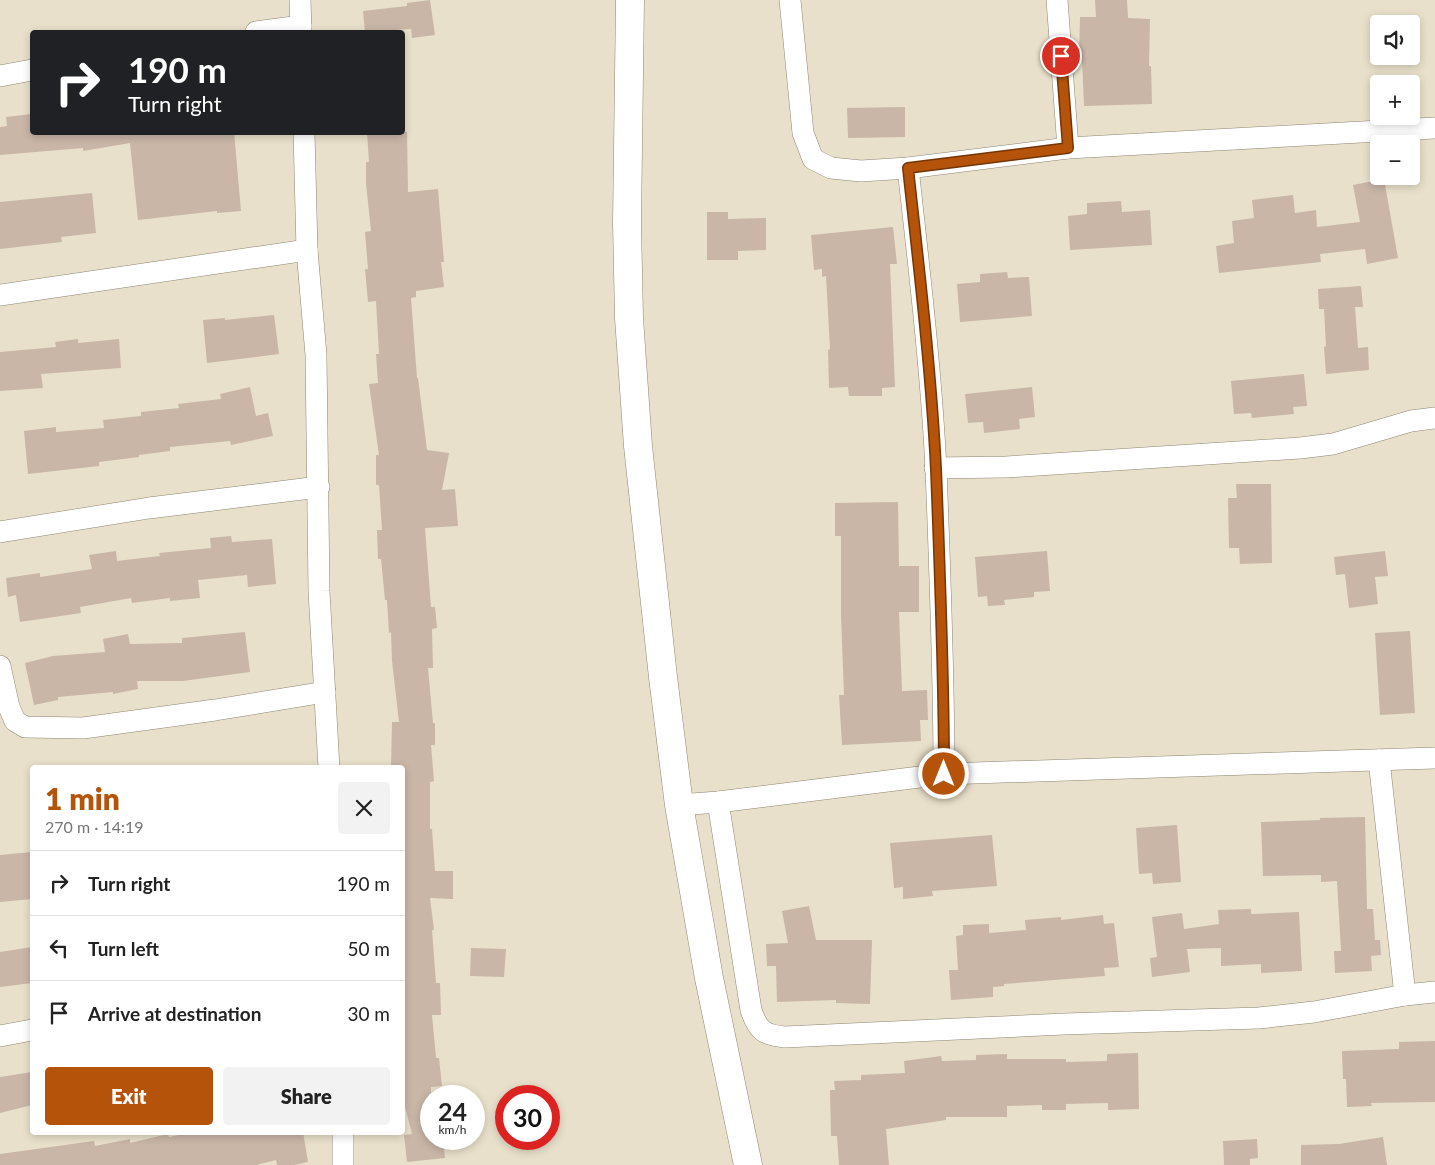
<!DOCTYPE html>
<meta charset="utf-8">
<style>
:root{--surface:#fff;--page:#f2f2f2;--text:#222;--muted:#767676;--line:#e0e0e0;--accent:#b45309}
body{margin:0;font-family:Lato,sans-serif;background:var(--page);color:var(--text);height:100vh;display:flex;flex-direction:column;font-size:19px;white-space:nowrap}
*{box-sizing:border-box;margin:0}
p{font-size:16px;color:var(--muted)}
.icon{flex:none;width:28px;height:28px;fill:none;stroke:currentColor;stroke-width:2;stroke-linecap:round;stroke-linejoin:round}
.map{position:relative;flex:1;overflow:hidden}
.side{position:absolute;left:30px;top:765px;width:375px;height:370px;display:flex;flex-direction:column;background:var(--surface);border-radius:5px;box-shadow:0 2px 8px #0003}
.side>*{flex:none}
.hud{position:absolute;left:30px;top:30px;width:375px;height:105px;border-radius:5px;box-shadow:0 2px 8px #0003;background:#202124;color:#fff;overflow:hidden}
.controls{position:absolute;left:1370px;top:15px;display:grid;gap:10px}
.controls a{display:grid;place-items:center;width:50px;height:50px;border-radius:5px;background:var(--surface);box-shadow:0 2px 8px #0003;font-size:25px}
.speed{position:absolute;left:420px;top:1085px;display:flex;gap:10px;font-size:25px;font-weight:700;text-align:center}
.speed>*{display:grid;place-content:center;width:65px;height:65px;border-radius:50%;background:var(--surface);box-shadow:0 2px 8px #0003;line-height:1}
.speed small{font-size:12px;font-weight:400}
.speed .limit{border:8px solid #d22;background:#fff;color:#111}
.pin{position:absolute;display:grid;place-items:center;width:42px;height:42px;color:#fff;margin:-21px;border:2px solid #fff;border-radius:50%;box-shadow:0 1px 5px #0007}
.me{position:absolute;width:55px;margin:-28px;rotate:0deg;stroke-linejoin:round;filter:drop-shadow(0 0 4px #0008)}
.turn{display:flex;align-items:center;gap:18px;height:105px;padding:0 15px;font-size:22px}
.turn .icon{width:65px;height:65px;stroke-width:2.5}
.turn b{display:block;font-size:35px;line-height:42px}
.round{display:grid;place-items:center;flex:none;width:52px;height:52px;border-radius:5px;background:var(--page)}
.summary{display:flex;align-items:center;justify-content:space-between;height:85px;padding:0 15px}
h1{font-size:30px;font-weight:800;line-height:38px;color:var(--accent)}
.button{display:flex;gap:10px;margin-top:auto;padding:10px 15px}
.button a{flex:1;height:58px;border-radius:5px;background:var(--accent);color:#fff;font-size:20px;font-weight:800;line-height:58px;text-align:center}
.button a+a{background:var(--page);color:var(--text)}
ul{padding:0;list-style:none}
li{display:flex;align-items:center;gap:15px;height:65px;padding:0 15px;border-top:1px solid var(--line)}
li div{flex:1}
li b{display:block;font-size:19px}
li em{font-style:normal}
.map>svg:first-child{display:block}
.building{fill:#c9b6a7}
.lines{fill:none;stroke-linecap:round;stroke-linejoin:round}
.street-casing{stroke:#8d8571;stroke-width:22}
.secondary-casing{stroke:#8d8571;stroke-width:29}
.street{stroke:#fff;stroke-width:21}
.secondary{stroke:#fff;stroke-width:28}
.route-casing{stroke:#753606;stroke-width:12}
.route{stroke:#b45309;stroke-width:9}
</style>
<div class="map">
<svg width="1435" height="1165" viewBox="0 0 1435 1165">
<rect width="100%" height="100%" fill="#e8e0ca"/>
<!-- building -->
<g class="building">
<path d="M 430,0 L 435,35 L 412,38 L 411,29 L 365,32 L 363,11 L 407,6 L 407,3 Z"/>
<path d="M 1095,0 L 1127,0 L 1128,18 L 1150,19 L 1149,66 L 1151,66 L 1152,104 L 1084,106 L 1082,58 L 1079,58 L 1080,17 L 1096,17 Z"/>
<path d="M 905,107 L 905,137 L 848,138 L 847,108 Z"/>
<path d="M 32,114 L 32,132 L 234,132 L 241,211 L 217,213 L 217,211 L 138,220 L 130,143 L 83,151 L 83,148 L 0,155 L 0,127 L 7,126 L 6,117 Z"/>
<path d="M 367,132 L 407,132 L 408,192 L 438,189 L 444,262 L 441,262 L 444,287 L 416,291 L 416,297 L 411,298 L 417,378 L 418,378 L 427,450 L 449,453 L 442,490 L 455,489 L 458,526 L 425,528 L 431,607 L 435,607 L 437,628 L 432,629 L 433,668 L 428,668 L 433,723 L 435,723 L 435,745 L 431,745 L 434,781 L 430,782 L 430,829 L 432,829 L 435,871 L 453,871 L 453,899 L 430,898 L 434,930 L 432,930 L 436,983 L 440,983 L 441,1015 L 432,1015 L 436,1058 L 439,1058 L 442,1086 L 431,1087 L 431,1139 L 443,1139 L 445,1158 L 407,1162 L 404,1135 L 412,1134 L 402,1095 L 402,768 L 391,768 L 392,722 L 399,722 L 392,661 L 391,632 L 389,633 L 387,600 L 385,600 L 381,559 L 378,559 L 377,530 L 382,530 L 379,485 L 376,485 L 376,455 L 379,455 L 369,384 L 378,383 L 376,354 L 379,354 L 376,301 L 368,302 L 365,269 L 368,269 L 365,232 L 371,231 L 366,183 L 366,162 L 369,162 Z"/>
<path d="M 1384,179 L 1398,258 L 1367,264 L 1365,249 L 1320,254 L 1321,262 L 1219,273 L 1216,246 L 1234,243 L 1232,221 L 1254,218 L 1252,200 L 1293,195 L 1295,213 L 1316,210 L 1317,227 L 1360,222 L 1353,185 Z"/>
<path d="M 92,193 L 96,233 L 61,237 L 62,242 L 0,249 L 0,202 Z"/>
<path d="M 1121,201 L 1122,212 L 1150,210 L 1152,245 L 1070,250 L 1068,216 L 1087,214 L 1087,203 Z"/>
<path d="M 707,212 L 728,212 L 728,219 L 766,218 L 766,250 L 738,251 L 738,260 L 707,260 Z"/>
<path d="M 893,227 L 897,264 L 890,264 L 895,387 L 882,388 L 882,396 L 849,396 L 848,387 L 829,388 L 828,350 L 830,349 L 826,276 L 822,277 L 822,269 L 814,270 L 811,235 Z"/>
<path d="M 1007,272 L 1008,278 L 1029,277 L 1032,316 L 960,322 L 957,284 L 980,282 L 980,274 Z"/>
<path d="M 1361,286 L 1363,307 L 1355,307 L 1358,348 L 1368,347 L 1369,370 L 1326,374 L 1324,347 L 1326,346 L 1324,309 L 1319,309 L 1318,289 Z"/>
<path d="M 274,315 L 279,354 L 207,363 L 203,320 L 225,318 L 225,320 Z"/>
<path d="M 78,339 L 78,343 L 119,339 L 121,368 L 41,374 L 43,388 L 0,391 L 0,352 L 56,347 L 55,342 Z"/>
<path d="M 1304,374 L 1307,406 L 1293,407 L 1294,414 L 1252,418 L 1251,413 L 1234,414 L 1231,381 Z"/>
<path d="M 250,387 L 256,416 L 268,413 L 273,436 L 231,445 L 230,441 L 170,447 L 170,451 L 139,455 L 139,457 L 99,462 L 99,466 L 28,474 L 24,431 L 56,427 L 56,432 L 104,428 L 103,420 L 141,416 L 141,412 L 179,408 L 178,404 L 221,399 L 220,394 Z"/>
<path d="M 1032,387 L 1035,417 L 1019,419 L 1020,429 L 984,433 L 983,422 L 968,423 L 965,394 Z"/>
<path d="M 1236,484 L 1271,484 L 1272,563 L 1240,564 L 1239,548 L 1229,548 L 1228,498 L 1237,498 Z"/>
<path d="M 898,502 L 899,566 L 919,566 L 919,612 L 899,612 L 902,691 L 927,690 L 928,720 L 920,720 L 921,741 L 842,745 L 839,695 L 844,695 L 841,615 L 841,536 L 835,536 L 835,503 Z"/>
<path d="M 231,536 L 232,542 L 272,539 L 276,584 L 248,587 L 247,575 L 198,580 L 200,598 L 170,601 L 170,598 L 132,603 L 131,598 L 80,607 L 81,613 L 20,622 L 16,595 L 8,597 L 6,578 L 40,573 L 40,577 L 92,569 L 89,555 L 116,551 L 117,561 L 160,556 L 159,553 L 211,548 L 210,538 Z"/>
<path d="M 1047,551 L 1050,591 L 1034,592 L 1034,597 L 1004,600 L 1005,605 L 988,606 L 987,596 L 978,597 L 975,557 Z"/>
<path d="M 1385,551 L 1388,576 L 1375,577 L 1378,604 L 1349,608 L 1345,574 L 1336,575 L 1334,557 Z"/>
<path d="M 1410,631 L 1415,713 L 1380,715 L 1375,633 Z"/>
<path d="M 245,632 L 250,672 L 183,681 L 137,681 L 138,689 L 113,694 L 113,692 L 58,697 L 58,700 L 34,705 L 25,663 L 53,656 L 105,652 L 103,639 L 128,634 L 130,644 L 182,643 L 182,638 Z"/>
<path d="M 1365,817 L 1367,909 L 1373,909 L 1375,940 L 1380,940 L 1381,955 L 1371,956 L 1372,971 L 1335,973 L 1334,951 L 1341,951 L 1337,881 L 1321,882 L 1321,875 L 1263,876 L 1261,822 L 1320,820 L 1320,818 Z"/>
<path d="M 1177,825 L 1181,882 L 1153,884 L 1152,873 L 1139,874 L 1136,828 Z"/>
<path d="M 992,835 L 997,886 L 932,891 L 933,896 L 903,899 L 903,887 L 894,888 L 890,843 Z"/>
<path d="M 32,852 L 32,899 L 0,902 L 0,855 Z"/>
<path d="M 809,906 L 816,940 L 872,940 L 870,1004 L 836,1003 L 836,1000 L 777,1002 L 776,966 L 767,966 L 766,944 L 788,943 L 782,911 Z"/>
<path d="M 1251,909 L 1251,914 L 1299,912 L 1302,971 L 1261,973 L 1261,964 L 1221,966 L 1221,948 L 1187,949 L 1190,972 L 1152,977 L 1150,958 L 1157,957 L 1152,917 L 1182,913 L 1184,929 L 1219,924 L 1218,910 Z"/>
<path d="M 1103,915 L 1104,924 L 1114,923 L 1119,967 L 1104,968 L 1105,976 L 1004,984 L 1004,986 L 993,987 L 993,997 L 951,1000 L 949,970 L 958,970 L 956,936 L 963,935 L 963,925 L 989,924 L 989,933 L 1026,930 L 1025,920 L 1061,917 L 1061,920 Z"/>
<path d="M 32,947 L 32,983 L 0,987 L 0,952 Z"/>
<path d="M 471,948 L 506,949 L 504,977 L 470,976 Z"/>
<path d="M 1435,1041 L 1435,1102 L 1371,1103 L 1372,1106 L 1347,1107 L 1346,1079 L 1343,1079 L 1342,1051 L 1399,1049 L 1399,1042 Z"/>
<path d="M 1138,1053 L 1139,1109 L 1108,1110 L 1108,1103 L 1066,1104 L 1066,1110 L 1042,1110 L 1042,1105 L 1007,1106 L 1007,1117 L 946,1117 L 946,1120 L 886,1129 L 889,1165 L 839,1165 L 837,1136 L 831,1136 L 830,1090 L 835,1090 L 834,1081 L 861,1080 L 861,1075 L 905,1073 L 904,1061 L 941,1056 L 942,1061 L 976,1060 L 976,1055 L 1007,1054 L 1007,1059 L 1066,1059 L 1066,1062 L 1107,1061 L 1107,1054 Z"/>
<path d="M 32,1072 L 32,1105 L 0,1113 L 0,1077 Z"/>
<path d="M 193,1132 L 303,1132 L 308,1162 L 294,1165 L 277,1165 L 276,1160 L 256,1165 L 0,1165 L 0,1154 L 94,1141 L 95,1146 L 130,1139 L 130,1143 L 168,1134 L 169,1137 Z"/>
<path d="M 1383,1137 L 1387,1165 L 1301,1165 L 1301,1145 L 1339,1144 Z"/>
<path d="M 1257,1139 L 1258,1158 L 1250,1159 L 1250,1165 L 1224,1165 L 1223,1141 Z"/>
</g>
<g class="lines">
<defs>
<g id="street">
<path d="M 300,0 L 301,32"/>
<path d="M 790,0 L 803,133 L 813,159 L 831,168 L 861,171 L 908,168 L 1068,148 L 1435,128"/>
<path d="M 1057,0 L 1068,148"/>
<path d="M 256,32 L 301,26"/>
<path d="M 0,76 L 32,70"/>
<path d="M 304,132 L 307,250 L 316,355 L 319,591 L 329,768"/>
<path d="M 908,168 C 919,268 931,369 936,469 C 940,571 944,673 944,774"/>
<path d="M 0,295 L 307,250"/>
<path d="M 935,468 L 1006,467 L 1300,448 L 1333,444 L 1411,421 L 1435,418"/>
<path d="M 0,532 L 149,508 L 319,487"/>
<path d="M 0,666 L 9,707 L 15,721 L 25,727 L 83,728 L 215,710 L 325,692"/>
<path d="M 1379,760 L 1405,995"/>
<path d="M 718,802 L 751,1010 C 758,1031 764,1035 785,1037 L 1064,1024 L 1259,1018 L 1314,1012 L 1405,995 L 1435,992"/>
<path d="M 679,805 L 718,802 L 944,774 L 1435,758"/>
<path d="M 0,1036 L 32,1030"/>
<path d="M 343,1132 L 343,1165"/>
</g>
<path id="secondary" d="M 630,0 L 627,223 L 629,318 L 638,446 L 663,677 L 679,805 L 709,978 L 748,1165"/>
</defs>
<!-- street casing -->
<use href="#street" class="street-casing"/>
<!-- secondary casing -->
<use href="#secondary" class="secondary-casing"/>
<!-- street -->
<use href="#street" class="street"/>
<!-- secondary -->
<use href="#secondary" class="secondary"/>
</g>
<g class="lines">
<defs>
<path id="route" d="M 944,774 C 944,673 940,571 936,469 C 931,369 919,268 908,168 L 1068,148 L 1061,56"/>
</defs>
<!-- route casing -->
<use href="#route" class="route-casing"/>
<!-- route -->
<use href="#route" class="route"/>
</g>
</svg>
<div class="controls">
<a><svg class="icon" aria-label="sound" viewBox="0 0 24 24"><path d="M4 9h4l5-4v14l-5-4H4zM17 9q2 3 0 6"/></svg></a>
<a>+</a>
<a>−</a>
</div>
<div class="speed"><div>24<small>km/h</small></div><div class="limit">30</div></div>
<div class="pin" style="left:1061px;top:56px;background:#d93025"><svg class="icon" aria-label="arrive" viewBox="0 0 24 24"><path d="M6 21V4h12l-3 4 3 4H6"/></svg></div>
<svg class="me" style="left:944px;top:774px" viewBox="-20 -20 40 40"><circle r="17" fill="#b45309" stroke="#fff" stroke-width="3"/><path d="M0-11L8 9 0 5-8 9z" fill="#fff"/></svg>
<div class="hud">
<div class="turn"><svg class="icon" aria-label="right" viewBox="0 0 24 24"><path d="M7 20v-9h11M14 6l5 5-5 5"/></svg><div><b>190 m</b>Turn right</div></div>
</div>
<section class="side">
<div class="summary"><div><h1>1 min</h1><p>270 m · 14:19</p></div><a class="round"><svg class="icon" aria-label="close" viewBox="0 0 24 24"><path d="M6 6l12 12M18 6L6 18"/></svg></a></div>
<ul>
<li><svg class="icon" aria-label="right" viewBox="0 0 24 24"><path d="M7 20v-9h11M14 6l5 5-5 5"/></svg><div><b>Turn right</b></div><em>190 m</em></li>
<li><svg class="icon" aria-label="left" viewBox="0 0 24 24"><path d="M17 20v-9H6M10 6l-5 5 5 5"/></svg><div><b>Turn left</b></div><em>50 m</em></li>
<li><svg class="icon" aria-label="arrive" viewBox="0 0 24 24"><path d="M6 21V4h12l-3 4 3 4H6"/></svg><div><b>Arrive at destination</b></div><em>30 m</em></li>
</ul>
<div class="button"><a>Exit</a><a>Share</a></div>
</section>
</div>
